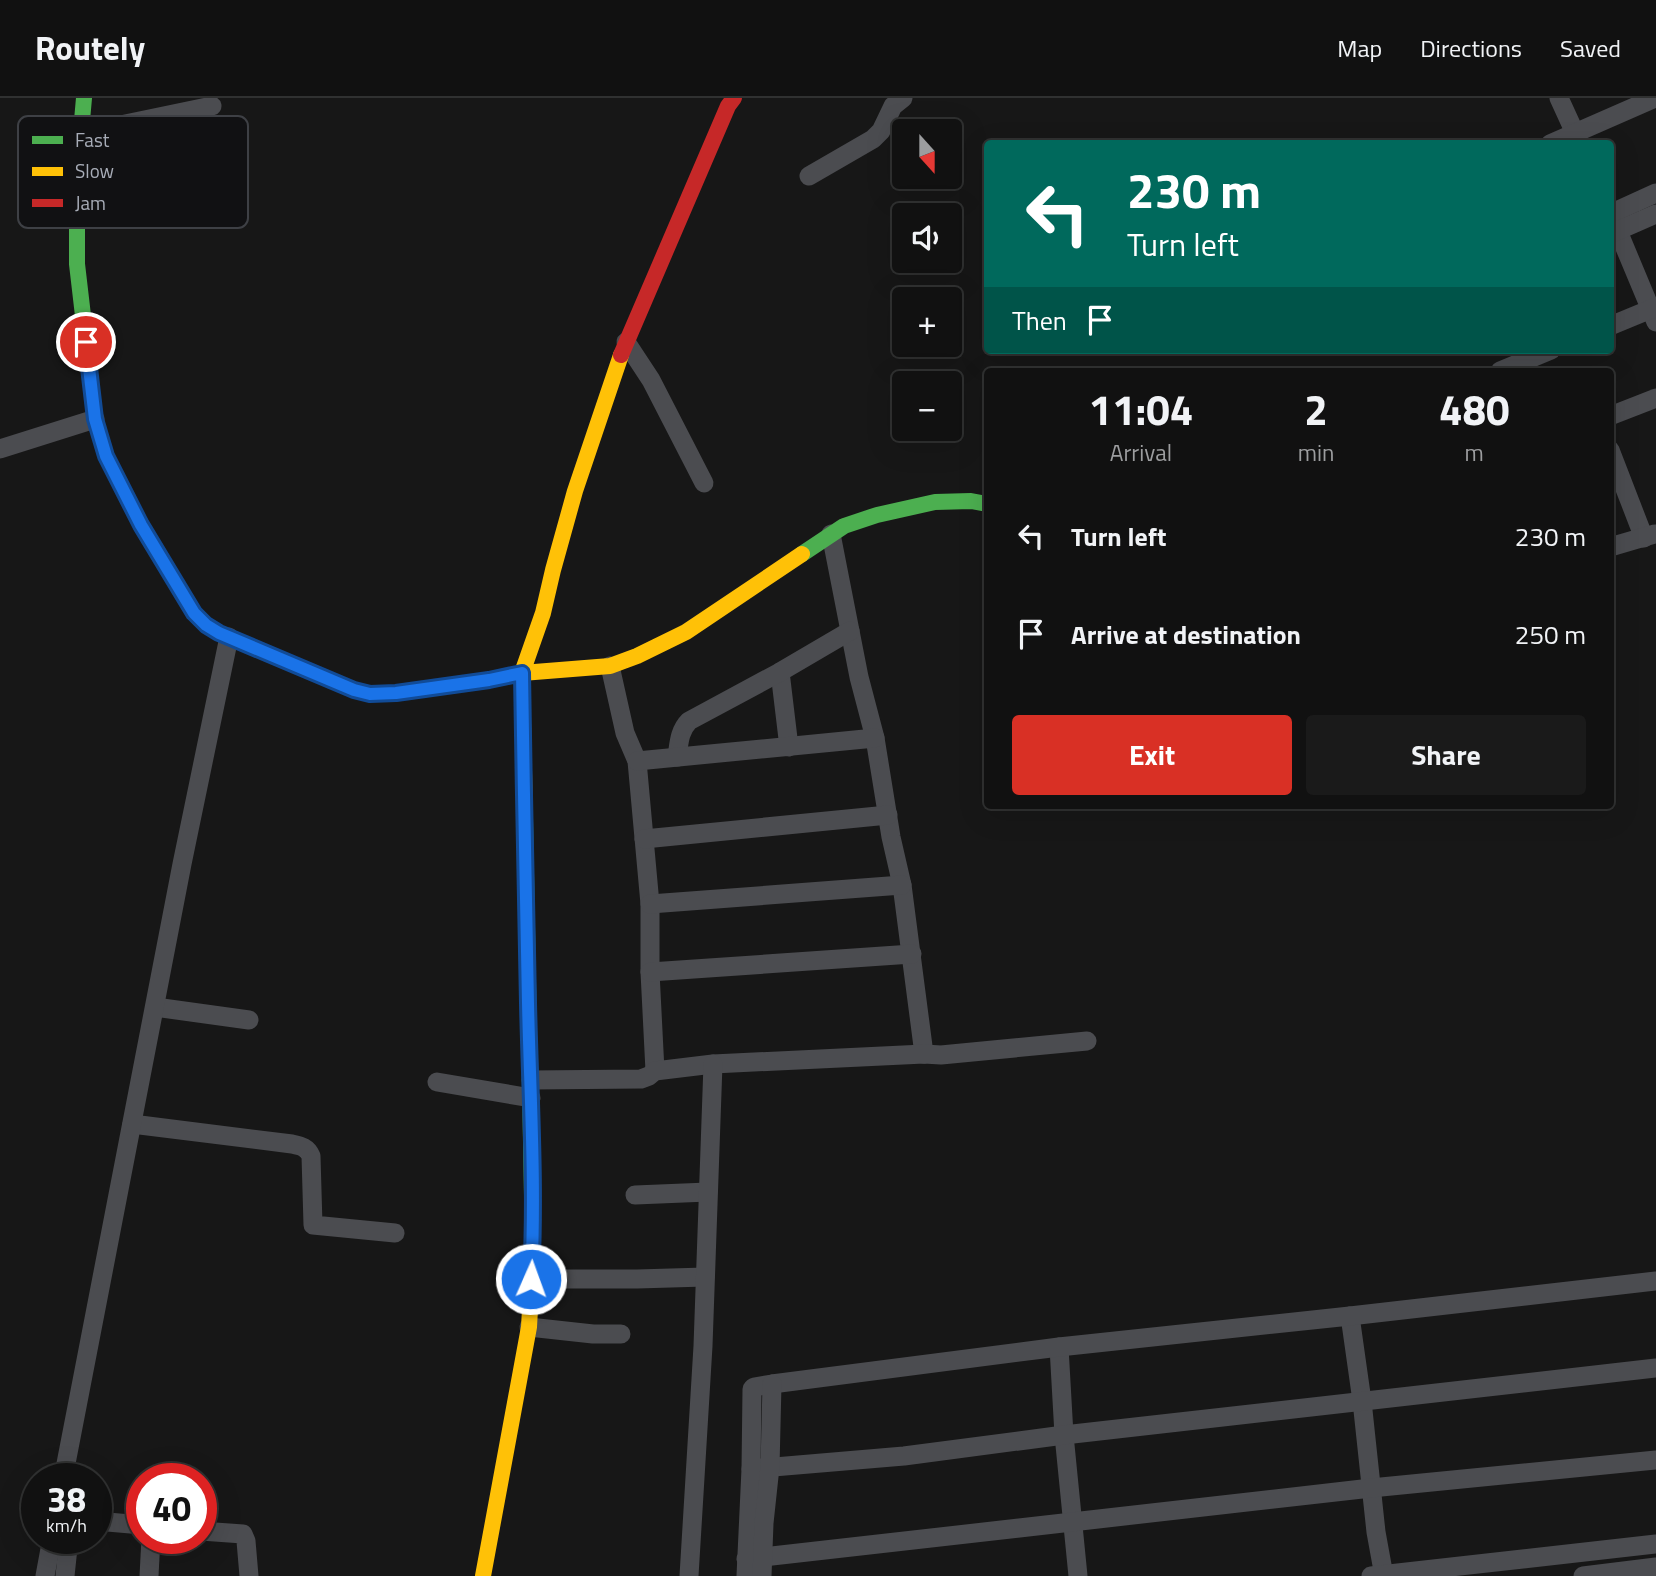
<!DOCTYPE html>
<meta charset="utf-8">
<style>
:root{--surface:#111;--page:#1a1a1a;--text:#f1f3f6;--muted:#9c9d9f;--line:#303131;--accent:#d93025}
body{margin:0;font-family:"Titillium Web",sans-serif;background:var(--page);color:var(--text);height:100vh;display:flex;flex-direction:column;font-size:26px;white-space:nowrap}
*{box-sizing:border-box;margin:0}
p{font-size:23px;color:var(--muted)}
.icon{flex:none;width:38px;height:38px;fill:none;stroke:currentColor;stroke-width:2;stroke-linecap:round;stroke-linejoin:round}
.map{position:relative;flex:1;overflow:hidden}
.side{position:absolute;left:984px;top:270px;width:630px;height:441px;display:flex;flex-direction:column;background:var(--surface);border-radius:7px;box-shadow:0 7px 28px #0002,0 0 0 2px var(--line)}
.side>*{flex:none}
.guide{position:absolute;left:984px;top:42px;width:630px;height:214px;border-radius:7px;box-shadow:0 7px 28px #0002,0 0 0 2px var(--line);background:#00695c;color:#fff;overflow:hidden}
.needle{width:46px;rotate:159deg}
.buttons{position:absolute;left:892px;top:21px;display:grid;gap:14px}
.buttons a{display:grid;place-items:center;width:70px;height:70px;border-radius:7px;background:var(--surface);box-shadow:0 7px 28px #0002,0 0 0 2px var(--line);font-size:35px}
.speed{position:absolute;left:21px;top:1365px;display:flex;gap:14px;font-size:35px;font-weight:700;text-align:center}
.speed>*{display:grid;place-content:center;width:91px;height:91px;border-radius:50%;background:var(--surface);box-shadow:0 7px 28px #0002,0 0 0 2px var(--line);line-height:1}
.speed small{font-size:18px;font-weight:400}
.speed .limit{border:10px solid #d22;background:#fff;color:#111}
.pin{position:absolute;display:grid;place-items:center;width:60px;height:60px;color:#fff;margin:-30px;border:4px solid #fff;border-radius:50%;box-shadow:0 2px 7px #0007}
.me{position:absolute;width:77px;margin:-38px;rotate:2deg;stroke-linejoin:round;filter:drop-shadow(0 0 5px #0008)}
.turn{display:flex;align-items:center;gap:24px;height:147px;padding:0 28px;font-size:32px}
.turn .icon{width:91px;height:91px;stroke-width:2.5}
.turn b{display:block;font-size:49px;line-height:60px}
.then{display:flex;align-items:center;height:66px;padding:0 28px;background:#0003;gap:14px;font-size:26px}
.eta{display:flex;justify-content:space-evenly;align-items:center;height:119px;text-align:center}
.eta b{font-size:42px;font-weight:700;line-height:49px}
.action{display:flex;gap:14px;margin-top:auto;padding:14px 28px}
.action a{flex:1;height:80px;border-radius:7px;background:var(--accent);color:#fff;font-size:28px;font-weight:700;line-height:80px;text-align:center}
.action a+a{background:var(--page);color:var(--text)}
ul{padding:0;list-style:none}
li{display:flex;align-items:center;gap:21px;height:98px;padding:0 28px}
li div{flex:1}
li b{display:block;font-size:26px}
li em{font-style:normal}
header{display:flex;align-items:center;gap:42px;box-sizing:border-box;height:98px;padding:0 35px;background:var(--surface);border-bottom:2px solid var(--line)}
header strong{font-size:33px}
nav{display:flex;gap:38px;margin-inline-start:auto;font-size:24px}
.map>svg:first-child{display:block}
.lines{fill:none;stroke-linecap:round;stroke-linejoin:round}
.street{stroke:#4b4c50;stroke-width:19}
.fast{stroke:#4caf50;stroke-width:16}
.slow{stroke:#ffc107;stroke-width:16}
.jam{stroke:#c62828;stroke-width:16}
.route-casing{stroke:#114b97;stroke-width:18}
.route{stroke:#1a73e8;stroke-width:12}
.key{fill:#111113;stroke:#3e4045;stroke-width:2}
.key-label{font-size:19px;fill:#a8adb8}
</style>
<header>
<strong>Routely</strong>
<nav><a>Map</a><a>Directions</a><a>Saved</a></nav>
</header>
<div class="map">
<svg width="1656" height="1478" viewBox="0 0 1656 1478">
<rect width="100%" height="100%" fill="#171717"/>
<g class="lines">
<!-- street -->
<g class="street">
<path d="M 1559,0 L 1580,46"/>
<path d="M 82,35 L 212,8"/>
<path d="M 1550,46 L 1655,0"/>
<path d="M 809,78 L 873,41 L 881,33 L 893,8 L 903,0"/>
<path d="M 1610,114 L 1656,224"/>
<path d="M 1610,116 L 1656,95"/>
<path d="M 1610,136 L 1656,116"/>
<path d="M 1610,228 L 1656,209"/>
<path d="M 626,244 L 651,282 L 704,385"/>
<path d="M 1500,273 L 1551,252"/>
<path d="M 1610,318 L 1656,300"/>
<path d="M 0,351 L 95,321"/>
<path d="M 1610,352 L 1644,440"/>
<path d="M 831,436 L 859,579 L 875,640 L 891,739 L 902,787 L 924,956"/>
<path d="M 1610,449 L 1655,436"/>
<path d="M 610,568 L 625,635 L 637,663 L 650,806 L 650,874 L 655,973"/>
<path d="M 780,574 L 789,649"/>
<path d="M 677,659 C 679,646 679,633 689,623 L 780,574 L 850,533"/>
<path d="M 637,663 L 875,640"/>
<path d="M 644,741 L 888,717"/>
<path d="M 650,806 L 902,787"/>
<path d="M 650,874 L 912,856"/>
<path d="M 155,909 L 249,922"/>
<path d="M 531,982 L 641,981 L 649,978 L 655,973 L 713,966 L 924,956 L 941,957 L 1087,943"/>
<path d="M 437,984 L 531,1000"/>
<path d="M 132,1026 L 292,1046 C 301,1048 307,1049 311,1058 L 313,1127 L 395,1135"/>
<path d="M 635,1097 L 708,1094"/>
<path d="M 531,1181 L 637,1181 L 705,1179"/>
<path d="M 1350,1218 L 1362,1303 L 1376,1434 L 1384,1478"/>
<path d="M 529,1229 L 593,1236 L 621,1236"/>
<path d="M 1059,1249 L 1064,1337 L 1078,1478"/>
<path d="M 751,1371 L 904,1358 L 1064,1337 L 1656,1270"/>
<path d="M 63,1381 L 182,766 L 229,539"/>
<path d="M 96,1423 L 142,1427"/>
<path d="M 201,1433 L 243,1436 L 246,1443 L 249,1478"/>
<path d="M 746,1461 L 1371,1390 L 1656,1362"/>
<path d="M 45,1478 L 52,1440"/>
<path d="M 65,1478 L 69,1440"/>
<path d="M 149,1478 L 151,1440"/>
<path d="M 689,1478 L 703,1248 L 713,966"/>
<path d="M 746,1478 L 751,1371 L 752,1291 L 754,1289 L 772,1286 L 1059,1249 L 1350,1218 L 1656,1183"/>
<path d="M 762,1478 L 764,1425 L 770,1369 L 772,1286"/>
<path d="M 1371,1478 L 1656,1446"/>
<path d="M 1583,1478 L 1656,1469"/>
</g>
<!-- fast -->
<g class="fast">
<path d="M 84,0 L 77,79 L 77,166 L 95,321 L 106,358 L 141,427 L 194,515 L 206,527 L 219,535 L 321,578"/>
<path d="M 802,456 L 844,428 L 877,417 L 935,404 L 971,403 L 987,406"/>
<path d="M 525,721 L 533,1152 L 532,1176"/>
</g>
<!-- slow -->
<g class="slow">
<path d="M 321,578 L 354,592 L 371,596 L 396,595 L 489,582 L 522,575 L 610,568 L 637,558 L 686,534 L 802,456"/>
<path d="M 525,721 L 522,575 L 543,515 L 553,472 L 575,393 L 621,257"/>
<path d="M 483,1478 L 529,1229 L 532,1176"/>
</g>
<!-- jam -->
<path class="jam" d="M 621,257 L 728,8 L 734,0"/>
</g>
<g class="lines">
<defs>
<path id="route" d="M 86,244 L 95,321 L 106,358 L 141,427 L 194,515 L 206,527 L 219,535 L 354,592 L 370,596 L 396,595 L 489,582 L 522,575 C 524,685 525,795 528,905 C 530,997 536,1089 531,1181"/>
</defs>
<!-- route casing -->
<use href="#route" class="route-casing"/>
<!-- route -->
<use href="#route" class="route"/>
</g>
<!-- legend -->
<rect x="18" y="18" width="230" height="112" rx="10" class="key"/>
<rect x="32" y="38" width="31" height="8" fill="#4caf50"/>
<rect x="32" y="69" width="31" height="9" fill="#ffc107"/>
<rect x="32" y="101" width="31" height="8" fill="#c62828"/>
<g class="key-label">
<text x="75" y="49">Fast</text>
<text x="75" y="80">Slow</text>
<text x="75" y="112">Jam</text>
</g>
</svg>
<div class="buttons">
<a><svg class="needle" viewBox="-14 -14 28 28"><path d="M0-13l5 13h-10z" fill="#e53935"/><path d="M0 13l5-13h-10z" fill="#9c9d9f"/></svg></a>
<a><svg class="icon" aria-label="sound" viewBox="0 0 24 24"><path d="M4 9h4l5-4v14l-5-4H4zM17 9q2 3 0 6"/></svg></a>
<a>+</a>
<a>−</a>
</div>
<div class="speed"><div>38<small>km/h</small></div><div class="limit">40</div></div>
<div class="pin" style="left:86px;top:244px;background:#d93025"><svg class="icon" aria-label="arrive" viewBox="0 0 24 24"><path d="M6 21V4h12l-3 4 3 4H6"/></svg></div>
<svg class="me" style="left:531px;top:1181px" viewBox="-20 -20 40 40"><circle r="17" fill="#1a73e8" stroke="#fff" stroke-width="3"/><path d="M0-11L8 9 0 5-8 9z" fill="#fff"/></svg>
<div class="guide">
<div class="turn"><svg class="icon" aria-label="left" viewBox="0 0 24 24"><path d="M17 20v-9H6M10 6l-5 5 5 5"/></svg><div><b>230 m</b>Turn left</div></div>
<div class="then">Then<svg class="icon" aria-label="arrive" viewBox="0 0 24 24"><path d="M6 21V4h12l-3 4 3 4H6"/></svg></div>
</div>
<section class="side">
<div class="eta">
<div><b>11:04</b><p>Arrival</p></div>
<div><b>2</b><p>min</p></div>
<div><b>480</b><p>m</p></div>
</div>
<ul>
<li><svg class="icon" aria-label="left" viewBox="0 0 24 24"><path d="M17 20v-9H6M10 6l-5 5 5 5"/></svg><div><b>Turn left</b></div><em>230 m</em></li>
<li><svg class="icon" aria-label="arrive" viewBox="0 0 24 24"><path d="M6 21V4h12l-3 4 3 4H6"/></svg><div><b>Arrive at destination</b></div><em>250 m</em></li>
</ul>
<div class="action"><a>Exit</a><a>Share</a></div>
</section>
</div>
